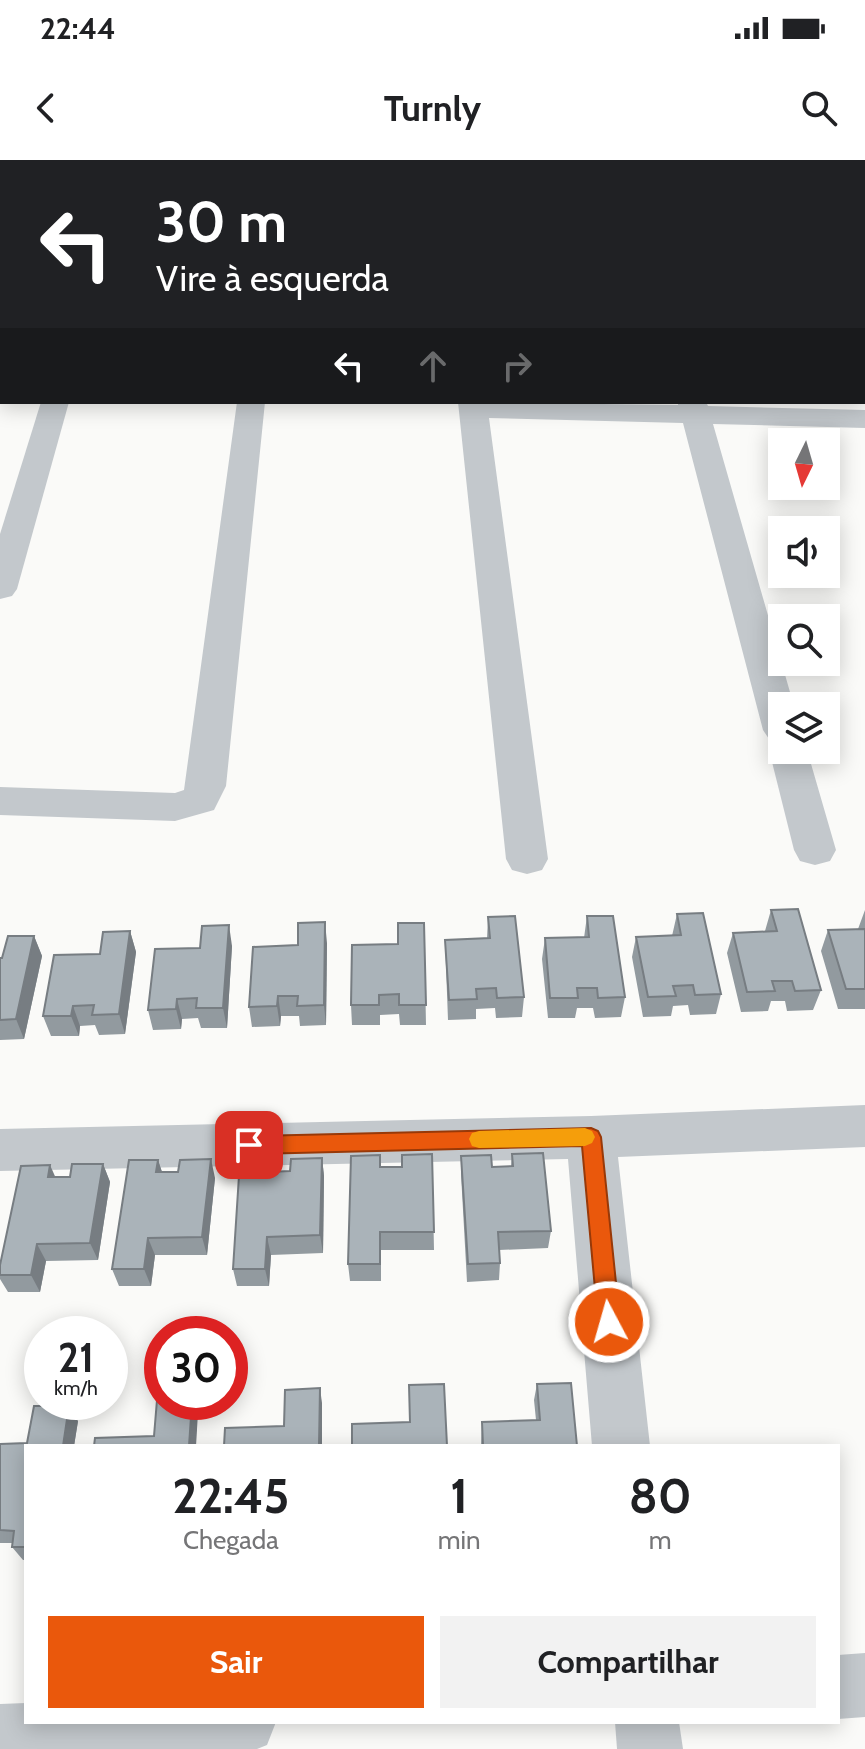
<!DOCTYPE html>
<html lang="pt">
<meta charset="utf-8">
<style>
:root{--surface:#fff;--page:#f2f2f2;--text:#202124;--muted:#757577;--accent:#ea580c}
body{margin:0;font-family:Cabin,sans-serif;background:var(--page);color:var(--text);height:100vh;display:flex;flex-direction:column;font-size:30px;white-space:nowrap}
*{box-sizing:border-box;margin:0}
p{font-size:26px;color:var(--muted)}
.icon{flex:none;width:44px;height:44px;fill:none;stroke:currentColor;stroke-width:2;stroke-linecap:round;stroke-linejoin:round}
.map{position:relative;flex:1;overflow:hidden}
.drawer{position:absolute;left:24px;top:1284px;width:816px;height:280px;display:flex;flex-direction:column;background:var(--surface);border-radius:0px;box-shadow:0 4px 20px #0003}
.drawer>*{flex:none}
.top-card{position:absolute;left:0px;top:0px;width:866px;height:244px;box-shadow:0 4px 20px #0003;background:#202124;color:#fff;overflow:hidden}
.needle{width:52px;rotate:185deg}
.controls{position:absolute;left:768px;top:268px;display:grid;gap:16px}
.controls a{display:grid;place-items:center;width:72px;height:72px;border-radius:0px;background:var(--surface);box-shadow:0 4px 20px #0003;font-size:40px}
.speed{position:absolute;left:24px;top:1156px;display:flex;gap:16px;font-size:40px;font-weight:700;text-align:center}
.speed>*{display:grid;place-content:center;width:104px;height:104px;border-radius:50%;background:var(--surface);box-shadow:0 4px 20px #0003;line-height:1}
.speed small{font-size:20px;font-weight:400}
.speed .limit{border:12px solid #d22;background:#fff;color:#111}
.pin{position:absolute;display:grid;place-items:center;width:68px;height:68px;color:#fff;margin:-34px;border-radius:16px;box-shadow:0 4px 12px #0006}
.me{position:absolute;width:88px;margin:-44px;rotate:354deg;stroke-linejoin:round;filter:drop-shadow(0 0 6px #0008)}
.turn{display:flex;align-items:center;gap:28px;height:168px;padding:0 24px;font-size:36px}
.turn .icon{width:104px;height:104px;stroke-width:2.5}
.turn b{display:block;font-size:56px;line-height:68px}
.lanes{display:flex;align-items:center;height:76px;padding:0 24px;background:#0003;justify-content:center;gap:40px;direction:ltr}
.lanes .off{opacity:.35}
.eta{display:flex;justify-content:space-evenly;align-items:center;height:136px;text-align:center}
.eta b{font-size:48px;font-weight:700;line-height:56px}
.primary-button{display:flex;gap:16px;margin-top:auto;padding:16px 24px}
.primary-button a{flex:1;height:92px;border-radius:0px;background:var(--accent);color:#fff;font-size:32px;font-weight:700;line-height:92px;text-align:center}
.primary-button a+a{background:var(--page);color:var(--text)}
.status{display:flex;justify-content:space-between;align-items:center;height:56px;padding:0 40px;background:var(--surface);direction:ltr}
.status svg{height:22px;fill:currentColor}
header{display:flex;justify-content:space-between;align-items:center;height:104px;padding:0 24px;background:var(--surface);font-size:36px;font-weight:700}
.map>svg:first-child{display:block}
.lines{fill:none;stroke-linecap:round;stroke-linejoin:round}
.street{fill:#c3c8cc;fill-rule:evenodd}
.wall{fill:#929a9f}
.shaded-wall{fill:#777d82}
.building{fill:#aab3b9;stroke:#777d82;stroke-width:2}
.route{fill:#ea580c;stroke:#983908;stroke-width:2}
.slow{fill:#f59e0b}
</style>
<div class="status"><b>22:44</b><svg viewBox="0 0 49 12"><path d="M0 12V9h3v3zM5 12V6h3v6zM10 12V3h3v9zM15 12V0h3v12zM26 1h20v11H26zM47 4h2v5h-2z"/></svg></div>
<header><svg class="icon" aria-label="back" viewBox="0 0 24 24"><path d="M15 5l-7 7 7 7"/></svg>Turnly<svg class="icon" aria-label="search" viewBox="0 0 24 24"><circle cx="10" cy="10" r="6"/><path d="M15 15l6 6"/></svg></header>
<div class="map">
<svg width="865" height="1589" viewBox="0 0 865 1589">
<rect width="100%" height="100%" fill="#fafaf8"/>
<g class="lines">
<!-- street -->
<g class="street">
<rect x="140" y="0" width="22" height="2"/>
<rect x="295" y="0" width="22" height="2"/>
<rect x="456" y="0" width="22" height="2"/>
<rect x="636" y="0" width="22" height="2"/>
<rect x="796" y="0" width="22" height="2"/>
<rect x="864" y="133" width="1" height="19"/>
<rect x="0" y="214" width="2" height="18"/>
<path d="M 41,242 L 69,242 L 17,429 L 12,436 L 0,439 L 0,374 Z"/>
<path d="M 237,242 L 265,242 L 226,626 L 214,650 L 175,661 L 0,655 L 0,627 L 175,633 L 184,630 Z"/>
<path d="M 458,242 L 678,245 L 678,242 L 706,242 L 708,246 L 865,250 L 865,268 L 713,264 L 794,546 L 782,546 L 782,590 L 807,590 L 836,690 L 830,701 L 815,705 L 800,701 L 794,690 L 769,590 L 775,581 L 769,579 L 763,570 L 683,263 L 489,258 L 548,699 L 542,710 L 527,714 L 512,710 L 506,699 Z"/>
<path d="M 865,945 L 865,987 L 618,997 L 650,1286 L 592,1286 L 568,999 L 0,1011 L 0,969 L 591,956 Z"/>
<path d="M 865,1493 L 865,1557 L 838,1559 L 838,1495 Z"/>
<path d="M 26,1543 L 26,1562 L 276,1562 L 267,1585 L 257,1589 L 0,1589 L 0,1544 Z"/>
<path d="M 615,1562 L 679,1562 L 683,1589 L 617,1589 Z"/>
</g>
</g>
<!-- wall -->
<g class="wall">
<path d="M 771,750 L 821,830 L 813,850 L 787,851 L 785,841 L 771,841 L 768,851 L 741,852 L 727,793 L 733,773 L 765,771 Z"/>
<path d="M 865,750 L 865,849 L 838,849 L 821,791 L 828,770 L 858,769 Z"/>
<path d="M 677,754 L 721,834 L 716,854 L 690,855 L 688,845 L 673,846 L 671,856 L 643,857 L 632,797 L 636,777 L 672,776 Z"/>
<path d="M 587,756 L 625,837 L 621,857 L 595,858 L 593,848 L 577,848 L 575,858 L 548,858 L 542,799 L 545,778 L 584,778 Z"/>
<path d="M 488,757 L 524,837 L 522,857 L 496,858 L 495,848 L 476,849 L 476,859 L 448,860 L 445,780 L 487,779 Z"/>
<path d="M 424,763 L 426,865 L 400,865 L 399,854 L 380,855 L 380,865 L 352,865 L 351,845 L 398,784 Z"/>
<path d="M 130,771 L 136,792 L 125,874 L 99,875 L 95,865 L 80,866 L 79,876 L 51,876 L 43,856 L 100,794 Z"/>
<path d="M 34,776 L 42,796 L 24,879 L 0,880 L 0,798 L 2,798 Z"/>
<path d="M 327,783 L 326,865 L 300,866 L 299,856 L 281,856 L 280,866 L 252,867 L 249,847 L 298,785 Z"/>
<path d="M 232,786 L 227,868 L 201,868 L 198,858 L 182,859 L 181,869 L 153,870 L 148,850 Z"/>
<path d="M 432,994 L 434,1090 L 381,1090 L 381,1121 L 350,1121 L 348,1104 L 380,1007 L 402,1007 Z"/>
<path d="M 512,994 L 551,1071 L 548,1088 L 499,1090 L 500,1103 L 499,1120 L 467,1122 L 461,1014 L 461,996 L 492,1007 L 511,1006 Z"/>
<path d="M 322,998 L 324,1016 L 323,1093 L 271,1095 L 269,1126 L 237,1126 L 233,1109 L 269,999 L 271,1012 L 290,1011 Z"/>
<path d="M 158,1000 L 162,1012 L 215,1018 L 207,1095 L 155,1095 L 151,1126 L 119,1126 L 112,1109 Z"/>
<path d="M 103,1004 L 110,1022 L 98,1100 L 46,1101 L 40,1132 L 8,1132 L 0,1119 L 0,1105 L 56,1017 L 70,1017 Z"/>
<path d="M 537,1224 L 577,1286 L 481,1286 L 482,1262 L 536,1260 L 534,1240 Z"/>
<path d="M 78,1261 L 74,1286 L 26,1286 L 26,1400 L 23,1400 L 12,1387 L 12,1383 L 0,1383 L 0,1284 L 27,1283 Z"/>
</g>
<!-- shaded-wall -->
<g class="shaded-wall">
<path d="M 325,762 L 327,783 L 326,865 L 324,845 Z"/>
<path d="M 229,765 L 232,786 L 227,868 L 223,848 Z"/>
<path d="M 130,771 L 136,792 L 125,874 L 119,854 Z"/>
<path d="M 34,776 L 42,796 L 24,879 L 16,859 Z"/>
<path d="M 278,836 L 281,856 L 280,866 L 277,846 Z"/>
<path d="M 177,839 L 182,859 L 181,869 L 176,849 Z"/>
<path d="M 73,846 L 80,866 L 79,876 L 71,856 Z"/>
<path d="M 322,998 L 324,1016 L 323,1093 L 320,1075 Z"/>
<path d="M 211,999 L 215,1018 L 207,1095 L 202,1077 Z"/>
<path d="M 158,1000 L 164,1018 L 156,1012 Z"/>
<path d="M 103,1004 L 110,1022 L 98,1100 L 90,1083 Z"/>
<path d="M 50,1005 L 58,1023 L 48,1017 Z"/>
<path d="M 267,1077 L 271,1095 L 269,1126 L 265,1109 Z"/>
<path d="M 148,1078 L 155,1095 L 151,1126 L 144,1109 Z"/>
<path d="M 37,1084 L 46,1101 L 40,1132 L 31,1115 Z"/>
<path d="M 320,1228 L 322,1243 L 322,1286 L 319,1286 Z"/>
<path d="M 192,1242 L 194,1242 L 198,1253 L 196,1286 L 189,1286 Z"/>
<path d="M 69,1246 L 78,1261 L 74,1286 L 63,1286 Z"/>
</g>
<!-- building -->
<g class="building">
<path d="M 663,0 L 715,0 L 715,2 L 686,2 Z"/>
<path d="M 798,749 L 821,830 L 795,831 L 792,821 L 772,821 L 775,831 L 747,832 L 733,773 L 777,771 L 771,750 Z"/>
<path d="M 703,753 L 721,834 L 695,835 L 693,825 L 673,826 L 676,836 L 648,837 L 636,777 L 681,775 L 677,754 Z"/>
<path d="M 515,756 L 524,837 L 497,838 L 496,828 L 476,829 L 477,839 L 449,840 L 445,780 L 490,778 L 488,757 Z"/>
<path d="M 587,756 L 613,756 L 625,837 L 598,838 L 597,828 L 577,828 L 578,838 L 550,838 L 545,778 L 589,777 Z"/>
<path d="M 325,762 L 324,845 L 297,846 L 298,836 L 278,836 L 277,846 L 249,847 L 253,787 L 298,785 L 298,763 Z"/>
<path d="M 398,763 L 424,763 L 426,845 L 399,845 L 399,834 L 379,835 L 379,845 L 351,845 L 352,785 L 398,784 Z"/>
<path d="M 229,765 L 223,848 L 196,848 L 197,838 L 177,839 L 176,849 L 148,850 L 155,789 L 200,788 L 202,766 Z"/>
<path d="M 865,769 L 865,829 L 846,829 L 828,770 Z"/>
<path d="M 130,771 L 119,854 L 92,855 L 94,845 L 73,846 L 71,856 L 43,856 L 54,795 L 100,794 L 103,772 Z"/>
<path d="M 8,776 L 34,776 L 16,859 L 0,860 L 0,798 L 2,798 Z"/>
<path d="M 543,993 L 551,1071 L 498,1072 L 500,1103 L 468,1104 L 461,996 L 491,995 L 492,1007 L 513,1006 L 512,994 Z"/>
<path d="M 432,994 L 434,1072 L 380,1072 L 380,1104 L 348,1104 L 351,996 L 380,995 L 380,1007 L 402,1007 L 402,995 Z"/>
<path d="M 322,998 L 320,1075 L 267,1077 L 265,1109 L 233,1109 L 240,1000 L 269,999 L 268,1012 L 290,1011 L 291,999 Z"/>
<path d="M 211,999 L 202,1077 L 148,1078 L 144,1109 L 112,1109 L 129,1000 L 158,1000 L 156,1012 L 178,1012 L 180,1000 Z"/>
<path d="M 72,1004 L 103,1004 L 90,1083 L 37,1084 L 31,1115 L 0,1115 L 0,1105 L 21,1006 L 50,1005 L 48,1017 L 70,1017 Z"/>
<path d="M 571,1223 L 577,1286 L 483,1286 L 482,1262 L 540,1260 L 537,1224 Z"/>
<path d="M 444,1224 L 447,1286 L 352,1286 L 352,1264 L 410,1262 L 409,1225 Z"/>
<path d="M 320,1228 L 319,1286 L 224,1286 L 225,1268 L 284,1266 L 285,1230 Z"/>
<path d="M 162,1239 L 162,1242 L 192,1242 L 189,1286 L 94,1286 L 95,1278 L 154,1276 L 157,1240 Z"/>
<path d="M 34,1246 L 69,1246 L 63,1286 L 26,1286 L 26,1387 L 12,1387 L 14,1371 L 0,1370 L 0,1284 L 27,1283 Z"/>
</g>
<!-- route -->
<path class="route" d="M 591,968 L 598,971 L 601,977 L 620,1162 L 617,1170 L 609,1173 L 601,1170 L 598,1162 L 582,986 L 249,994 L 242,991 L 239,985 L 242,979 L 249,976 Z"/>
<!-- slow -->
<path class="slow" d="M 585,968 L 592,971 L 595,977 L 592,983 L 585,986 L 479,988 L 472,986 L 469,979 L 472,973 L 479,971 Z"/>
</svg>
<div class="controls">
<a><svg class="needle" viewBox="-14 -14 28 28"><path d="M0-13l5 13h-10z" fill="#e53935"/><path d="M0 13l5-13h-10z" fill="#757577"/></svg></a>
<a><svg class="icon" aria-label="sound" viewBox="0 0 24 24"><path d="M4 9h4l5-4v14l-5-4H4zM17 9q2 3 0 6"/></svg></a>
<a><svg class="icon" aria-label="search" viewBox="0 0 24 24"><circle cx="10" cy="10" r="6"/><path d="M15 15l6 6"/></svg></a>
<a><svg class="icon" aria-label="layers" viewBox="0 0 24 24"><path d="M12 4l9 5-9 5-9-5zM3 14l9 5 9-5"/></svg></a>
</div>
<div class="speed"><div>21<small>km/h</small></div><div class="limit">30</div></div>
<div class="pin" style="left:249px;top:985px;background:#d93025"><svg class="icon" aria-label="arrive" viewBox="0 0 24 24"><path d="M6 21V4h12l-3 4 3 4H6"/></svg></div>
<svg class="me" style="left:609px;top:1162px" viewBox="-20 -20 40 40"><circle r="17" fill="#ea580c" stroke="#fff" stroke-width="3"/><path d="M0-11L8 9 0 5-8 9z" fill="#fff"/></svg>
<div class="top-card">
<div class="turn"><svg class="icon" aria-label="left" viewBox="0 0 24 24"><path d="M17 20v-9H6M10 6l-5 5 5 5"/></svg><div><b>30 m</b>Vire à esquerda</div></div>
<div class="lanes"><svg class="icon" aria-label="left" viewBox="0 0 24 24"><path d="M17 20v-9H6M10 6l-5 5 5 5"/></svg><svg class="icon off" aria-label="ahead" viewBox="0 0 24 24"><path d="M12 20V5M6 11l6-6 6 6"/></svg><svg class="icon off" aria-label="right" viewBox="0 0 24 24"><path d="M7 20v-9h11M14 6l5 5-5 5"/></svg></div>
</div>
<section class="drawer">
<div class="eta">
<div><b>22:45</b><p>Chegada</p></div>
<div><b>1</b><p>min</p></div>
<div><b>80</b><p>m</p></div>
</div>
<div class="primary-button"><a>Sair</a><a>Compartilhar</a></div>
</section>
</div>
